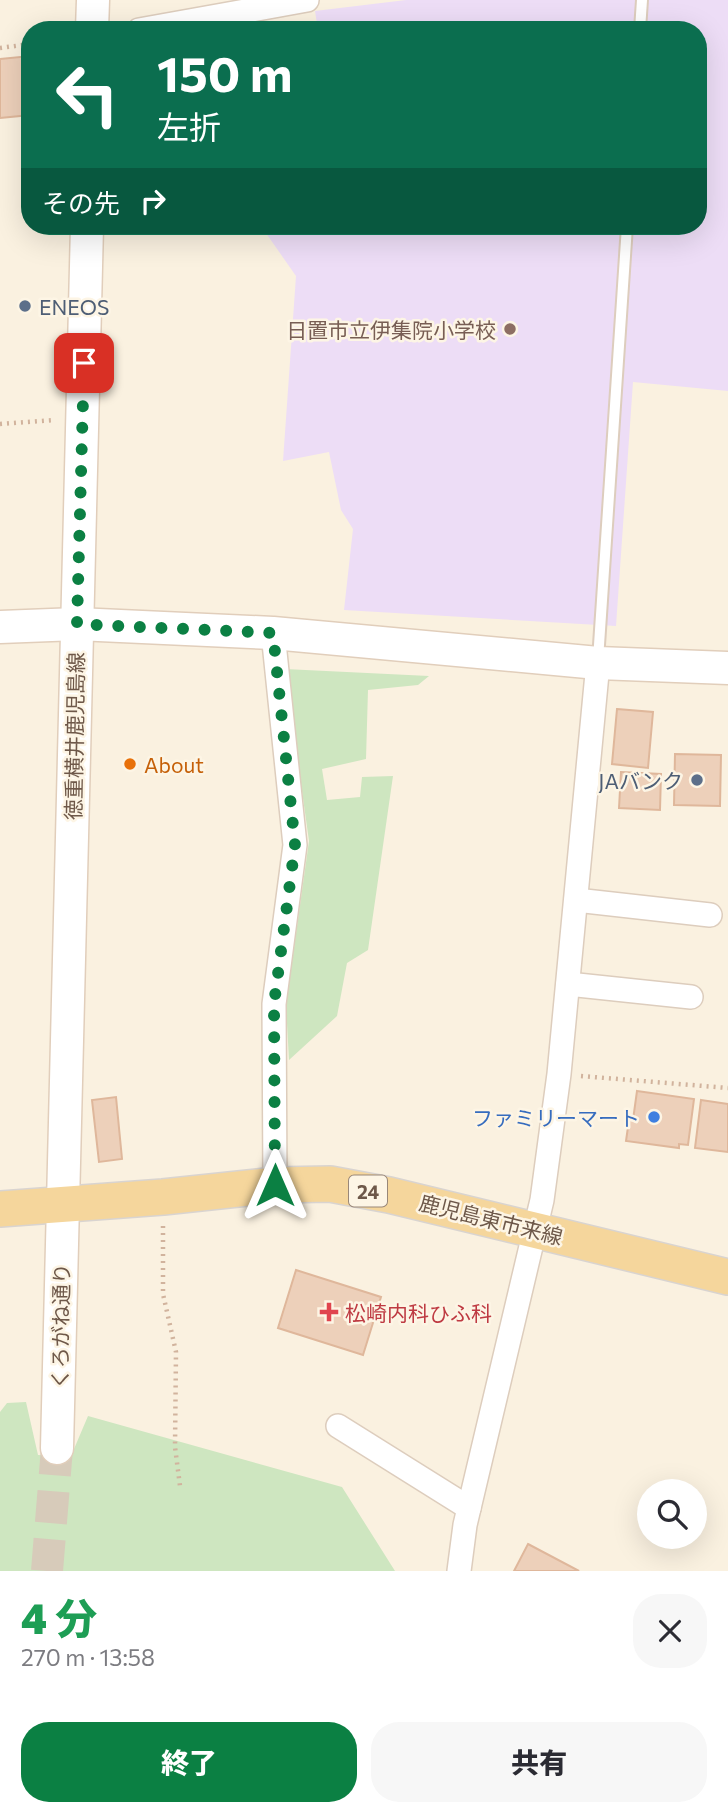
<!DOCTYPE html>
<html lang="ja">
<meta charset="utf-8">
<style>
:root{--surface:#fff;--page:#f7f7f7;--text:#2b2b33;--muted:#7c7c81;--accent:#0b8043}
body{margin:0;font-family:Commissioner,"Noto Sans JP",sans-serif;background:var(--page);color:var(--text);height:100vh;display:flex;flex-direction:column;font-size:26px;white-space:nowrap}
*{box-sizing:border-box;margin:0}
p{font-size:23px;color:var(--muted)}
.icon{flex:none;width:38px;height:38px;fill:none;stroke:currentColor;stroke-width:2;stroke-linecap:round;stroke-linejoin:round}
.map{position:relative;height:1571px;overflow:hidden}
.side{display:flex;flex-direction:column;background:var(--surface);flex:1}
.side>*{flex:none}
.hud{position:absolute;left:21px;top:21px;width:686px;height:214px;border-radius:28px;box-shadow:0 7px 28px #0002;background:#0b6e4f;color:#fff;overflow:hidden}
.buttons{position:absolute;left:637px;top:1479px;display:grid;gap:14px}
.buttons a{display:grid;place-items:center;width:70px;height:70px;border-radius:50%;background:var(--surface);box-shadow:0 7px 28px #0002;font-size:35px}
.pin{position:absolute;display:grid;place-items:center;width:60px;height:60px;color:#fff;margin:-30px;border-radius:14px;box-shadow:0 4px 10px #0006}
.me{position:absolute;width:77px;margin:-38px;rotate:0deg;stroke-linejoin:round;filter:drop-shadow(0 0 5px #0008)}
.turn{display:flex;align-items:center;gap:24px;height:147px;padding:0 21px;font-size:32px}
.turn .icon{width:91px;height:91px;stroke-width:2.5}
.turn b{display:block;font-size:49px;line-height:60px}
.then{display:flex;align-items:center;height:66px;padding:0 21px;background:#0003;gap:14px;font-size:26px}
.round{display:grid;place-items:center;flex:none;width:74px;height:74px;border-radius:28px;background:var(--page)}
.head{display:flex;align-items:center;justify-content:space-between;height:119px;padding:0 21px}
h1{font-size:42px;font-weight:800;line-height:52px;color:#1e9e55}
.primary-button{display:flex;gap:14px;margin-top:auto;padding:14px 21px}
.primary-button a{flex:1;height:80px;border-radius:28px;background:var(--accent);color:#fff;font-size:28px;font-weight:800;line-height:80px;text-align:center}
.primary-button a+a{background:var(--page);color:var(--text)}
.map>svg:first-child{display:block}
.education{fill:#edddf6}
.green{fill:#cee6c0}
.building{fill:#edd0ba;stroke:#dfb79b;stroke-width:2}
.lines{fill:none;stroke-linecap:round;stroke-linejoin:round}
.secondary-tunnel{stroke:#d7cbba;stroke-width:32;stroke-dasharray:32 16;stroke-linecap:butt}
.lane-casing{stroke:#ddcdbd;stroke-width:14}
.street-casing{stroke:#ddcdbd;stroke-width:26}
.secondary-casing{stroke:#e1cebb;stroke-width:35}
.primary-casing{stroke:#d9d4d0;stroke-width:38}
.path{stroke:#d1b39d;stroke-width:4.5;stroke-dasharray:2 5;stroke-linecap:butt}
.lane{stroke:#fff;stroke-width:10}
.street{stroke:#fff;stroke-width:23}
.secondary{stroke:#fff;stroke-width:32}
.primary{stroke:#f5d69c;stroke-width:35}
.route{stroke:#0b8043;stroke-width:12;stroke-dasharray:0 21.6}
.service-dot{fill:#5c6f8a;stroke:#fdf5e5;stroke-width:2.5}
.education-dot{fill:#8d6e63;stroke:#fdf5e5;stroke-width:2.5}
.food-dot{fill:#e8710a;stroke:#fdf5e5;stroke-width:2.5}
.shop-dot{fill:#3f7fe0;stroke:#fdf5e5;stroke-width:2.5}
.health-dot{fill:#e0444e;stroke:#fdf5e5;stroke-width:2.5}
.labels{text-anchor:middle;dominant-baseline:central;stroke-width:5;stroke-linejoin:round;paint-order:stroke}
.shield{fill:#fdf5e5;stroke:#998778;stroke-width:2}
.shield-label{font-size:19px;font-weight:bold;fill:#6e5849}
.service-label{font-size:21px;fill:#4e5e75;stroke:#fdf5e5;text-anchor:start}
.education-label{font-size:21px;fill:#785e54;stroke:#fdf5e5;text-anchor:end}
.street-label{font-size:21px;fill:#6e5849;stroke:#fdf5e5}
.food-label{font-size:21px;fill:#c56008;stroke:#fdf5e5;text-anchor:start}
.shop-label{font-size:21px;fill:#366cbe;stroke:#fdf5e5;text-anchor:end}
.health-label{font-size:21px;fill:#be3a42;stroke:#fdf5e5;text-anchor:start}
</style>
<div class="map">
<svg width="728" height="1571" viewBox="0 0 728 1571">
<rect width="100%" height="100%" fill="#faf1e0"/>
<!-- education -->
<path class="education" d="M 406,0 L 728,0 L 728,391 L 633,382 L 616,626 L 344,610 L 353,529 L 341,510 L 329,452 L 283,461 L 296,276 L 261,226 L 698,226 L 698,30 L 318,30 L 315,11 Z"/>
<!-- green -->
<g class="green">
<path d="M 285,669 L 429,676 L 418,685 L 368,690 L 366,759 L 322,769 L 327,800 L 360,797 L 362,777 L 393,776 L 368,950 L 347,963 L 337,1016 L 289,1060 L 286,1005 L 309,841 Z"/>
<path d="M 26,1402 L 38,1455 L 71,1456 L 88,1416 L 342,1487 L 395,1571 L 0,1571 L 0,1412 L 7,1403 Z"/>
</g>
<!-- building -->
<g class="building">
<path d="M 30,56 L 30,115 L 0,118 L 0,59 Z"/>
<path d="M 617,709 L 653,712 L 648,768 L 612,764 Z"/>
<path d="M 675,754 L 721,755 L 720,806 L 674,805 Z"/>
<path d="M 621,772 L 661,774 L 660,810 L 619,808 Z"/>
<path d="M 637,1091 L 694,1099 L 688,1145 L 679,1144 L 679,1148 L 626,1141 L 629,1120 L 633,1120 Z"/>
<path d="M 116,1097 L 122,1159 L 99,1162 L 92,1100 Z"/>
<path d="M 701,1100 L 728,1104 L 728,1152 L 695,1148 Z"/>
<path d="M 296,1270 L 381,1297 L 363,1355 L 278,1328 Z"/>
<path d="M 528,1544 L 579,1571 L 514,1571 Z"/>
</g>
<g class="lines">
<!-- secondary-tunnel -->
<path class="secondary-tunnel" d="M 47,1571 L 57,1448"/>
<defs>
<g id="lane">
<path d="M 640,30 L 642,0"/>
<path d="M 598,660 L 627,226"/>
</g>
<g id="street">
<path d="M 139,30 L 307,0"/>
<path d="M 273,633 L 295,845 L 274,1004 L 275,1185"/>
<path d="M 576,900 L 710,915"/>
<path d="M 568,984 L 691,997"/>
<path d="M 338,1426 L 469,1508"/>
<path d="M 459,1571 L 465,1525 L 542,1200 L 559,1074 L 598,663"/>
</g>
<g id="secondary">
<path d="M 92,30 L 93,0"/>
<path d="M 0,627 L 77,624 L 273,633 L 598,663 L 728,668"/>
<path d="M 57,1448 L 87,226"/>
</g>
<path id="primary" d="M 0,1209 L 163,1197 L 275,1185 L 330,1184 L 389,1195 L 728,1277"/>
</defs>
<!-- lane casing -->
<use href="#lane" class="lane-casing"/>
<!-- street casing -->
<use href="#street" class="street-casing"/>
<!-- secondary casing -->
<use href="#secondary" class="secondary-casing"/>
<!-- primary casing -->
<use href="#primary" class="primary-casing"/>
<!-- path -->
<g class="path">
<path d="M 0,48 L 30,44"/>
<path d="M 0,424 L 55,420"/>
<path d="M 581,1076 L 728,1088"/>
<path d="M 163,1226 L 163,1294 L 176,1352 L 175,1447 L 180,1486"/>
</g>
<!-- lane -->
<use href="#lane" class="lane"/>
<!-- street -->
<use href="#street" class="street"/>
<!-- secondary -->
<use href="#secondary" class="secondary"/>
<!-- primary -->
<use href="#primary" class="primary"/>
</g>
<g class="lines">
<!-- route -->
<path class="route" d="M 84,363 L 77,624 L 273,633 L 295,845 L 274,1004 L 275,1185"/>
</g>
<!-- markers -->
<g class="service-dot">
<circle cx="25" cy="306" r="7"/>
<circle cx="697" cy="780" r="7"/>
</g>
<circle class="education-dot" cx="510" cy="329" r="7"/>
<circle class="food-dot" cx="130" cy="764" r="7"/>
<circle class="shop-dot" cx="654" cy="1117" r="7"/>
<path class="health-dot" d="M325.5 1301.5h7v7h7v7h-7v7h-7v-7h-7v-7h7z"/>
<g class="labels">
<!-- shield labels -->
<rect class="shield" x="349" y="1175.5" width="38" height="31" rx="5"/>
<g class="shield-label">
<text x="368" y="1191">24</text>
</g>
<!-- service labels -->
<g class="service-label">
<text x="39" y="306">ENEOS</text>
<text x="683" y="780" text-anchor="end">JAバンク</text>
</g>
<!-- education labels -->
<g class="education-label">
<text x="496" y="329">日置市立伊集院小学校</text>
</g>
<!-- street labels -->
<g class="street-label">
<text transform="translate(74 736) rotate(-89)">徳重横井鹿児島線</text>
<text transform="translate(491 1219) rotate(14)">鹿児島東市来線</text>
<text transform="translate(60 1326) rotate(-89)">くろがね通り</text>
</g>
<!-- food labels -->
<g class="food-label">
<text x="144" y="764">About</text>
</g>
<!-- shop labels -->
<g class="shop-label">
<text x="640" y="1117">ファミリーマート</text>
</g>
<!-- health labels -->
<g class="health-label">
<text x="345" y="1312">松崎内科ひふ科</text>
</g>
</g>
</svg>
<div class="buttons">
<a><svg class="icon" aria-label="search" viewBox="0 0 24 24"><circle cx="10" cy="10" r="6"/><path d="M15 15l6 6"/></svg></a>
</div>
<div class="pin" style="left:84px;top:363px;background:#d93025"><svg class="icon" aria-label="arrive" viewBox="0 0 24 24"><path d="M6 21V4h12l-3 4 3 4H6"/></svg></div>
<svg class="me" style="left:275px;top:1185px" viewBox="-20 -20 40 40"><path d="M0-17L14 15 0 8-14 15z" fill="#0b8043" stroke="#fff" stroke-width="4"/></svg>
<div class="hud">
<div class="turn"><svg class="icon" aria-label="left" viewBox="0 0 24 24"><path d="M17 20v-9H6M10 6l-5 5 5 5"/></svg><div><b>150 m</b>左折</div></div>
<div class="then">その先<svg class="icon" aria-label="right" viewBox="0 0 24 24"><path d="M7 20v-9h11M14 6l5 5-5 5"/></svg></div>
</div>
</div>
<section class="side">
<div class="head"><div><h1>4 分</h1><p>270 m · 13:58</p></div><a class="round"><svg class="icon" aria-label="close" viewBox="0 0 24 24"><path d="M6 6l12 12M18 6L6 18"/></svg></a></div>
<div class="primary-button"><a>終了</a><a>共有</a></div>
</section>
